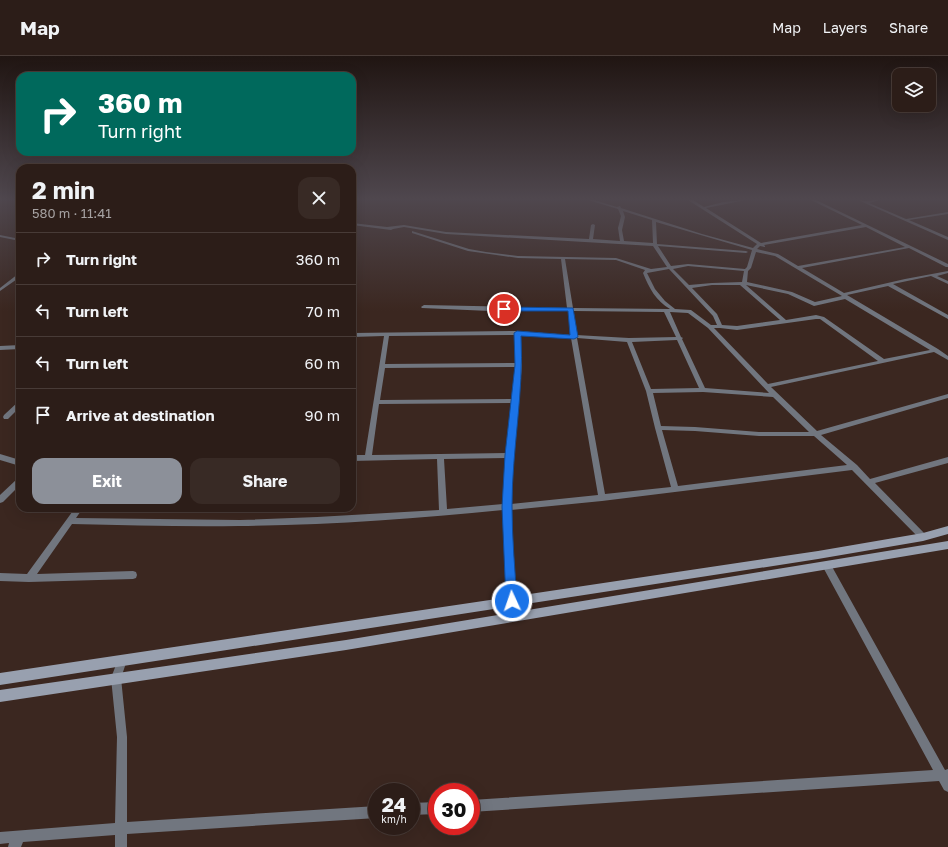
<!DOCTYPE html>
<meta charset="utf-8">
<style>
:root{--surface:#2c1d18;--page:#382a25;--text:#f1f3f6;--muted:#a6a2a2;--line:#483b37;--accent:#8c9099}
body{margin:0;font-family:"Golos Text",sans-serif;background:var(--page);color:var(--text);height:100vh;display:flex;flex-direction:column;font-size:15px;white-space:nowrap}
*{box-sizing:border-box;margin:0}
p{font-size:13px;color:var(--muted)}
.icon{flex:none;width:22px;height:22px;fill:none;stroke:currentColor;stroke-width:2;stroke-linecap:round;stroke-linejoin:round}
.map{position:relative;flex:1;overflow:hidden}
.details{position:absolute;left:16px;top:108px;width:340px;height:348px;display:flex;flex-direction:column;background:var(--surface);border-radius:12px;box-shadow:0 4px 16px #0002,0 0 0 1px var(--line)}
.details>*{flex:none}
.guide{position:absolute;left:16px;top:16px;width:340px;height:84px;border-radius:12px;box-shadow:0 4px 16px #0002,0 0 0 1px var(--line);background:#00695c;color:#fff;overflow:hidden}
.fabs{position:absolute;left:892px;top:12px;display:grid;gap:8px}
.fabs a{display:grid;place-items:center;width:44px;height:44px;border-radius:8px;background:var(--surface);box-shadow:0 4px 16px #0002,0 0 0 1px var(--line);font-size:20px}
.speed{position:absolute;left:368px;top:727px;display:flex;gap:8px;font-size:20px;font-weight:700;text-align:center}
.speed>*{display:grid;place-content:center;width:52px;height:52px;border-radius:50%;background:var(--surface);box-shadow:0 4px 16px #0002,0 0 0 1px var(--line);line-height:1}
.speed small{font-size:10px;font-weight:400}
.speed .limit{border:6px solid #d22;background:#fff;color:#111}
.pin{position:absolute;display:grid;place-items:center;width:34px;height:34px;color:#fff;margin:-17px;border:2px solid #fff;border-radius:50%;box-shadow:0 1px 4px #0007}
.me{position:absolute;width:44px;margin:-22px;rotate:357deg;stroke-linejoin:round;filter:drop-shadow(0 0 3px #0008)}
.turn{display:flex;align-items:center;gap:14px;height:84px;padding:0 16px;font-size:18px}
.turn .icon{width:52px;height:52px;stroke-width:2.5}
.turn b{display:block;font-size:28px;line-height:34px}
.round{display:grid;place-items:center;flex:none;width:42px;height:42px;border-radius:12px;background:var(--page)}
.overview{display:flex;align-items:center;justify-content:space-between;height:68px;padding:0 16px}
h1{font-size:24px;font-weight:700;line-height:30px}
.button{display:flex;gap:8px;margin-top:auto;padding:8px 16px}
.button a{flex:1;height:46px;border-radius:12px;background:var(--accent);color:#fff;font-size:16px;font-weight:700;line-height:46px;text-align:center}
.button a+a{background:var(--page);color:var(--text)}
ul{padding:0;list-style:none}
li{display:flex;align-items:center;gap:12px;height:52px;padding:0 16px;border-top:1px solid var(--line)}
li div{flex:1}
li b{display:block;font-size:15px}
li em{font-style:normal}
header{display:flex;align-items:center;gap:24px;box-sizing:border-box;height:56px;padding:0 20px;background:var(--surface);border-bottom:1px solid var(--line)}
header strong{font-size:19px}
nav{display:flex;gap:22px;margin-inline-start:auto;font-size:14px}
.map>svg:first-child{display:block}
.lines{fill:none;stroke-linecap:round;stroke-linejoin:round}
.minor{fill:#71767f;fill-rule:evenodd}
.secondary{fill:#98a0af;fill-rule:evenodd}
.route{fill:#1a73e8;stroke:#114b97}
</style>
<header>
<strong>Map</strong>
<nav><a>Map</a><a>Layers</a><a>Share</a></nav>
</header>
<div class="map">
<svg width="948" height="791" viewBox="0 0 948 791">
<rect width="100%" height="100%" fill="#3b2720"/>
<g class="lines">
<!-- minor -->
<g class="minor">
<path d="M 588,144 L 594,144 L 617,151 L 620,150 L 621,152 L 702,178 L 753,192 L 757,188 L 688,144 L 693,144 L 704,151 L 723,146 L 746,144 L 706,152 L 761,187 L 862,169 L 811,144 L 816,144 L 948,208 L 948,211 L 946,211 L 909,192 L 802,212 L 844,237 L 905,223 L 948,215 L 948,217 L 937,220 L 948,225 L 948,228 L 931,220 L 893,228 L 948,259 L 948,263 L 888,230 L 847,239 L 938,293 L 948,300 L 948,304 L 934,296 L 771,331 L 817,375 L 948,338 L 948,342 L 821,379 L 857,409 L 870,423 L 948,401 L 948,407 L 875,427 L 926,479 L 927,481 L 926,483 L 923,484 L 920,483 L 852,414 L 602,445 L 511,454 L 515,545 L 514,548 L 511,549 L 508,548 L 507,545 L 503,454 C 415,463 327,469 239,470 C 183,471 128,469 72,468 L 37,518 L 133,515 L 136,516 L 137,519 L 136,522 L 133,523 L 29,526 L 0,525 L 0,517 L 27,518 L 75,452 L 83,452 L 76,462 L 240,464 L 317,461 L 439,454 L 437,403 L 352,405 L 352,399 L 365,399 L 384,280 L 352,281 L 352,277 L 517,275 L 571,279 L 568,255 L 490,255 L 422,252 L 421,251 L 424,249 L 567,252 L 561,203 L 518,202 L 468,195 L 412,177 L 412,175 L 469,193 L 486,196 L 518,200 L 616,202 L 651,213 L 667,211 L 653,190 L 446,178 L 404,171 L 393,173 L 391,174 L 352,169 L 352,167 L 387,171 L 404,169 L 446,176 L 589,183 L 591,169 L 593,168 L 595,169 L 593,183 L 620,185 L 618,172 L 621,160 L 618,153 ZM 623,155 L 652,164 L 653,187 L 624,185 L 622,174 L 625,161 ZM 656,166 L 752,194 L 747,211 L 745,213 L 688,208 L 671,210 L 658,190 L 746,197 L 748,196 L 746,195 L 657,188 ZM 866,171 L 905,191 L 798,210 L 778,198 L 757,193 L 760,190 L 765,191 L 765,190 L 764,189 ZM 756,196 L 775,200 L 842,240 L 815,246 L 792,236 L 747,226 L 748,215 L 751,212 ZM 565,203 L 616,204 L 645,214 L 643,217 C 649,232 656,245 670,253 L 573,252 ZM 688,210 L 744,215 L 742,226 L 712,227 L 689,229 L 673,213 ZM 669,213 L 713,260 L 717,269 L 711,269 L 691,254 L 675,253 L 665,245 L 655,233 L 647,217 ZM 712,229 L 740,229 L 780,264 L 737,270 L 722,269 L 717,258 L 692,232 ZM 746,229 L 788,238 L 814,250 L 845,243 L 930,294 L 884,303 L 824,261 L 816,259 L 786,264 ZM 573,255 L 664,256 L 676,281 L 629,282 L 576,279 ZM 670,256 L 688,257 L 708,272 L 769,337 L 705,332 L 682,283 L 683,282 L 681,281 ZM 816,263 L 820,263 L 878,305 L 768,328 L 714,272 L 720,272 L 737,274 ZM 514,279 L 516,307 L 385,308 L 389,280 ZM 520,279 L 571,282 L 598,439 L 511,448 L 514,399 L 522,309 ZM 577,282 L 627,286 L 646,335 L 655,372 L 671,431 L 605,438 ZM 677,284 L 699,332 L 651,333 L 632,286 ZM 516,311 L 512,343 L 380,344 L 385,312 ZM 703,336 L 773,341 L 809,376 L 759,376 L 695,371 L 661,370 L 653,337 ZM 512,347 L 507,397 L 372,399 L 379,348 ZM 662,374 L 695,375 L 759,380 L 814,380 L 847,409 L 678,430 ZM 506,402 L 503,448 L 447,453 L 444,403 Z"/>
<path d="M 858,144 L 865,145 L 880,144 L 869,147 L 906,163 L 948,156 L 948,158 L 909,164 L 948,181 L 948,184 Z"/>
<path d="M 0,179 L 20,183 L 20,185 L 0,181 Z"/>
<path d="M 18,218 L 20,218 L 20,221 L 0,235 L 0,232 Z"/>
<path d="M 20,289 L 20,293 L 0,294 L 0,290 Z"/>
<path d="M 20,345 L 20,351 L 8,363 L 4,363 L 3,361 L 4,359 L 18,346 Z"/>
<path d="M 0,398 L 20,404 L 20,410 L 0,404 Z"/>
<path d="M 20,422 L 20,429 L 3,446 L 0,447 L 0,439 L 17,423 Z"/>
<path d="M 827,506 L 830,507 L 945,714 L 948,713 L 948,736 L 944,734 L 939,725 L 471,756 L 471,744 L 933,714 L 824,513 L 823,510 L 824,507 Z"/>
<path d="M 122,599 L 125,601 L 127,604 L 121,622 L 127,681 L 127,766 L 377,750 L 377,762 L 127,778 L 127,791 L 115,791 L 115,779 L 23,786 L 21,791 L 8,791 L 9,787 L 0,788 L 0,776 L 115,767 L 117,681 L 111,622 L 119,601 Z"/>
<path d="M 437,746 L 437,758 L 411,759 L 411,747 Z"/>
</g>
<!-- secondary -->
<g class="secondary">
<path d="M 948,470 L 948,478 L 923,485 L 818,503 L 0,629 L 0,617 L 818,495 L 923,477 Z"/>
<path d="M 948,485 L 948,493 L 346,594 L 0,646 L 0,634 L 346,584 Z"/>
</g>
</g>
<!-- sky -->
<linearGradient id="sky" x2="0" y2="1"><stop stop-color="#201512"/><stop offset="0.56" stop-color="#4f474e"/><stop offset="1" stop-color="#4f474e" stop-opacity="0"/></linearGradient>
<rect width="948" height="255" fill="url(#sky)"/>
<!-- route -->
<path class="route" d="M 504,251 L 573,252 L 578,281 L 574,283 L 521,280 C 524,337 512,393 512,450 C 512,482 515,514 517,545 L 516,549 L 512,551 L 507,549 L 506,545 L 502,451 L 505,399 L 515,309 L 514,277 L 517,275 L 570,279 L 568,255 L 502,255 L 501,253 Z"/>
</svg>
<div class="fabs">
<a><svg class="icon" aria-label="layers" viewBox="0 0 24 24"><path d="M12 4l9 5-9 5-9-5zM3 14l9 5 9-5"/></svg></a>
</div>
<div class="speed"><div>24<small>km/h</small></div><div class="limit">30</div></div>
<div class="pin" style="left:504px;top:253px;background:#d93025"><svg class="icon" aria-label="arrive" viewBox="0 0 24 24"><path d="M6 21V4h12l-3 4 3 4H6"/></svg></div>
<svg class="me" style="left:512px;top:545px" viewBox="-20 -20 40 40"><circle r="17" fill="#1a73e8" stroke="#fff" stroke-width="3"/><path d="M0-11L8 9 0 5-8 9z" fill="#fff"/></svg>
<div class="guide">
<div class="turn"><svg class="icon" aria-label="right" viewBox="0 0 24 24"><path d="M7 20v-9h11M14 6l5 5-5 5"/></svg><div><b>360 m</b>Turn right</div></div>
</div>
<section class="details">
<div class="overview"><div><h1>2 min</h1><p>580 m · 11:41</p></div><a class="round"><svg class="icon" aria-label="close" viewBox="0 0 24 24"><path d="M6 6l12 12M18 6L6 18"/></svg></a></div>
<ul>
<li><svg class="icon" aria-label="right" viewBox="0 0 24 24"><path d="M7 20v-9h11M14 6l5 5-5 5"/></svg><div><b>Turn right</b></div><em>360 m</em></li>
<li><svg class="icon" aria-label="left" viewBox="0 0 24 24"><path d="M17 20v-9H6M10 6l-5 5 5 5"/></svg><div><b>Turn left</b></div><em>70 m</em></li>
<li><svg class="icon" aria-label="left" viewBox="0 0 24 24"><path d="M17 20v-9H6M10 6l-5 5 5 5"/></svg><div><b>Turn left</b></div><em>60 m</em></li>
<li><svg class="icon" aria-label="arrive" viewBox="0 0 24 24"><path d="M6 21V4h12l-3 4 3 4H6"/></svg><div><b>Arrive at destination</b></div><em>90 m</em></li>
</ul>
<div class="button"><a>Exit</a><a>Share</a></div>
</section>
</div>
